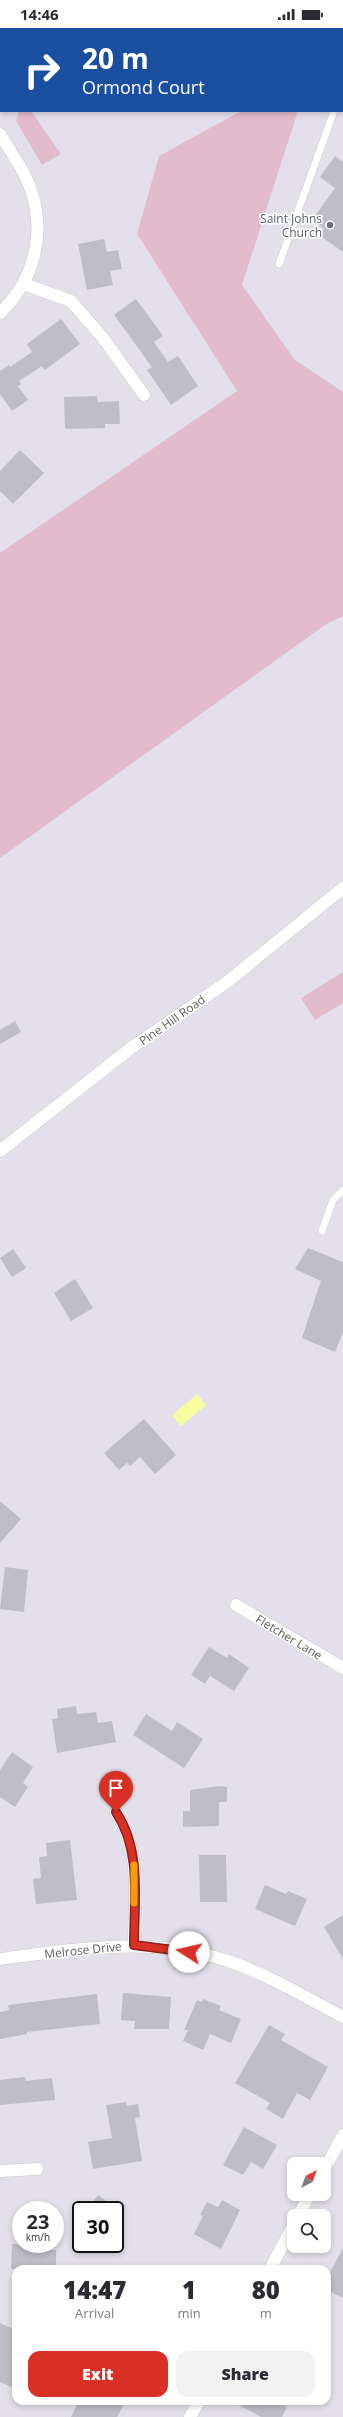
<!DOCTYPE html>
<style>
:root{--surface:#fff;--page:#f2f2f3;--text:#2b2b33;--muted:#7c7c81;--accent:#d93025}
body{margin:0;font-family:"Open Sans",sans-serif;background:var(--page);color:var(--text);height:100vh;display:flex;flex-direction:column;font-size:15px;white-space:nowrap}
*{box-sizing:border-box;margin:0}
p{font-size:13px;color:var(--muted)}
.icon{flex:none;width:22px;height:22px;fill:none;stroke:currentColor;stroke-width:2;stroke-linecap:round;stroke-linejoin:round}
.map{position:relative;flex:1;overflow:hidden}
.panel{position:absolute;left:12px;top:2237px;width:319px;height:140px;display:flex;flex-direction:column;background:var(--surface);border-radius:12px;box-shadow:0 2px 6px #0003}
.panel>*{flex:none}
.hud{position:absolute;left:0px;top:0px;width:343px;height:84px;box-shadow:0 2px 6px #0003;background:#1a4fa0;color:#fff;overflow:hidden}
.needle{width:26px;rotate:41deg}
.buttons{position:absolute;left:287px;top:2129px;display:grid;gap:8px}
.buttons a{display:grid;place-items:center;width:44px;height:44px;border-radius:8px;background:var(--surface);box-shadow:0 2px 6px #0003;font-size:20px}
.speed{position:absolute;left:12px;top:2173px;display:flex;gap:8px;font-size:20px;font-weight:700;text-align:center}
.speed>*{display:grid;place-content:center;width:52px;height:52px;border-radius:50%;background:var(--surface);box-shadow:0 2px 6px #0003;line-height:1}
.speed small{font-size:10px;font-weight:400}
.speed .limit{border:2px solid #111;border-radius:6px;background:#fff;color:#111}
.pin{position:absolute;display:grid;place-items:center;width:34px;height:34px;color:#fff;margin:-41px -17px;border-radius:50% 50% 50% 0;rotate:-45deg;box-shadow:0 0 4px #0007}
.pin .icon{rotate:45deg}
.me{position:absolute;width:44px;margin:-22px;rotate:280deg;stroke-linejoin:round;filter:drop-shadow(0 0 3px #0008)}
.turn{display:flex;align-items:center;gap:14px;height:84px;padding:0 16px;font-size:18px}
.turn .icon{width:52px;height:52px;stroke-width:2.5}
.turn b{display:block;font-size:28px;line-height:34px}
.eta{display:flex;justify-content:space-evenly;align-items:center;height:68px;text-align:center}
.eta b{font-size:24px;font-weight:800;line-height:28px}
.cta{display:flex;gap:8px;margin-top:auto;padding:8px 16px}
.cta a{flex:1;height:46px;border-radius:12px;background:var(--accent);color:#fff;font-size:16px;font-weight:800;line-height:46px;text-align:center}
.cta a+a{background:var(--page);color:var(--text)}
.status{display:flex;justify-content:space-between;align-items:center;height:28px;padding:0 20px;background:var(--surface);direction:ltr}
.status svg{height:11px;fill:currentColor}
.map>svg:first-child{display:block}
.green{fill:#e3bccb}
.water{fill:#f7fc9f}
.building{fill:#bfbdc6}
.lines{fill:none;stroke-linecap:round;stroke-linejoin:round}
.service-casing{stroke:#c9cac4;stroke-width:8}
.minor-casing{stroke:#c9cac4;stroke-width:13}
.service{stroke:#fff;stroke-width:7}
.minor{stroke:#fff;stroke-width:12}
.route-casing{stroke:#8d1f18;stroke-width:10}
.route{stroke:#d93025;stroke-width:7}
.slow{stroke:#f59e0b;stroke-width:7}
.worship-dot{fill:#6b7280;stroke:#fff;stroke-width:1.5}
.labels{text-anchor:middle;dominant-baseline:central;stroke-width:3;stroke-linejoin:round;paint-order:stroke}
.worship-label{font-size:12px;fill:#5b616d;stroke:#fff;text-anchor:end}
.street-label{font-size:12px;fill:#5f6059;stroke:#fff}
</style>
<div class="status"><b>14:46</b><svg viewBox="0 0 49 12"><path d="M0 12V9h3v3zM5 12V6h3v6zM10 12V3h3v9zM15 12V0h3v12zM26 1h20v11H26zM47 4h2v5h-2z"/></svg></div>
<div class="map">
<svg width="343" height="2389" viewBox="0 0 343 2389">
<rect width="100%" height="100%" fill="#e4e0eb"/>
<!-- green -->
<g class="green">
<path d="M 19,83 L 31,83 L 61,126 L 42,137 L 16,93 Z"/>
<path d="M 241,83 L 295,83 L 297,86 L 242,257 L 295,332 L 343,364 L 343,588 L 325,597 L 0,830 L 0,525 L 237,363 L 137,206 L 159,128 Z"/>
<path d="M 343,944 L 343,975 L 315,992 L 301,970 Z"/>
</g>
<!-- water -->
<path class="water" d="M 197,1366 L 206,1377 L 181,1398 L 172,1387 Z"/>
<!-- building -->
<g class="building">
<path d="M 335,128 L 343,134 L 343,224 L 319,207 L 324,201 L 312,192 L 335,160 L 320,149 Z"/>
<path d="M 104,211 L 107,224 L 118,222 L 122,241 L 110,243 L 113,257 L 87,262 L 78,216 Z"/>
<path d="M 136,271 L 163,308 L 154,314 L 168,334 L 178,328 L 198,358 L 171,377 L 147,342 L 152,339 L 114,287 Z"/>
<path d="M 61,291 L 80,316 L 45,342 L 42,338 L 19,353 L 21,356 L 18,358 L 28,372 L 12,383 L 0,366 L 0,343 L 9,337 L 10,339 L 32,324 L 27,316 Z"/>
<path d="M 97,368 L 98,374 L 119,373 L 120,396 L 105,396 L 105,400 L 65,401 L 64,369 Z"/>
<path d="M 20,422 L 44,445 L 13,476 L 0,463 L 0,443 Z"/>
<path d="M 15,993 L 21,1004 L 0,1016 L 0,1002 Z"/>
<path d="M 308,1220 L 343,1234 L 343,1304 L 335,1324 L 302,1310 L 321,1253 L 295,1241 Z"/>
<path d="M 13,1221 L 26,1240 L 12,1249 L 0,1230 Z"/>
<path d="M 75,1251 L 93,1280 L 71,1293 L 54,1265 Z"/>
<path d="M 144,1391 L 176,1427 L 155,1446 L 140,1429 L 130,1438 L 127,1435 L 119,1442 L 104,1425 Z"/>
<path d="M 0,1473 L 21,1491 L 0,1515 Z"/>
<path d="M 5,1539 L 28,1542 L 24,1584 L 0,1581 Z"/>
<path d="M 209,1619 L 227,1630 L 229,1626 L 249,1640 L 234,1663 L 210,1648 L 205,1656 L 191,1647 Z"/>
<path d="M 76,1678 L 77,1686 L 96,1684 L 98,1695 L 112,1693 L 116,1714 L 57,1725 L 52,1691 L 58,1690 L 57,1681 Z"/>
<path d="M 146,1686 L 172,1703 L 177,1694 L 203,1711 L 184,1740 L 133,1707 Z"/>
<path d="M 12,1724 L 33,1739 L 23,1755 L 28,1759 L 15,1779 L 0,1769 L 0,1742 Z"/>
<path d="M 220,1758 L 227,1759 L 227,1774 L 219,1774 L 219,1798 L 183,1799 L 183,1783 L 190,1783 L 190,1762 Z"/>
<path d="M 70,1812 L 77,1872 L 36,1876 L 33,1851 L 41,1850 L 39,1829 L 47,1828 L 46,1815 Z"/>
<path d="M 199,1827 L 226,1827 L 227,1874 L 200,1874 Z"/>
<path d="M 265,1857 L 286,1866 L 288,1863 L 307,1871 L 295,1898 L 255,1881 Z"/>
<path d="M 343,1887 L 343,1931 L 324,1899 Z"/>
<path d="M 123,1965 L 171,1969 L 169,2001 L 134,2001 L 135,1993 L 121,1992 Z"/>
<path d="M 97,1966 L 100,1996 L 27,2004 L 27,2006 L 0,2011 L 0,1984 L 9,1982 L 8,1977 Z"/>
<path d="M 203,1971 L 221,1978 L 219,1982 L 241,1991 L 231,2015 L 210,2006 L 203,2022 L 183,2013 L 188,2002 L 184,2002 L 197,1972 L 202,1974 Z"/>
<path d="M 269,1997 L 285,2006 L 281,2012 L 328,2039 L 310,2072 L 297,2065 L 283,2091 L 266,2081 L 270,2075 L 235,2055 Z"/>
<path d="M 25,2049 L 26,2053 L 52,2050 L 55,2072 L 0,2077 L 0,2052 Z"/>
<path d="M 126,2074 L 127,2078 L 138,2076 L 140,2089 L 135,2090 L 142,2133 L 93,2141 L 88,2114 L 112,2110 L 106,2077 Z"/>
<path d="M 244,2099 L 277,2117 L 263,2141 L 251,2134 L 243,2147 L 223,2137 Z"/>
<path d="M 98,2167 L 119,2182 L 87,2182 Z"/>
<path d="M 222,2172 L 240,2182 L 221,2221 L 194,2206 L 203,2188 L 200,2187 L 207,2174 L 218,2179 Z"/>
<path d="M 12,2216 L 34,2216 L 34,2221 L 56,2222 L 56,2241 L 11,2241 Z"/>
<path d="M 343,2220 L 343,2270 L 327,2262 L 327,2250 Z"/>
<path d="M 0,2295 L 16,2302 L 16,2361 L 0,2354 Z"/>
<path d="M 79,2373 L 114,2373 L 123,2378 L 117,2389 L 71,2389 Z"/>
<path d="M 231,2373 L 276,2373 L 287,2379 L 282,2389 L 261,2389 Z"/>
</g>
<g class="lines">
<defs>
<g id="service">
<path d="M 320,0 L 321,1"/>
<path d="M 279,236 L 334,83"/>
<path d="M 322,1203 L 333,1172 L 343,1162"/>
</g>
<g id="minor">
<path d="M 88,0 L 88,1"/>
<path d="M 99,1 L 101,0"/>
<path d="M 0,60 L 1,60"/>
<path d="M 0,106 C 12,126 27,146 33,168 C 45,211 32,255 0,285"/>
<path d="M 24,256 L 71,273 L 103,310 L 144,367"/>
<path d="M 0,1123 L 131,1020 L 227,954 L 343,860"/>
<path d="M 236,1577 L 343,1640"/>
<path d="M 116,1784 C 142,1823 134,1873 134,1917"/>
<path d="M 0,1931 C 78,1921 157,1907 234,1935 C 272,1949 307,1970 343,1989"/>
<path d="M 324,2142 L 343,2107"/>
<path d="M 0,2143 L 37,2141"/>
<path d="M 298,2188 L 310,2166"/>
<path d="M 270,2241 L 294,2196"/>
<path d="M 190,2389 L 199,2373"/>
</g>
</defs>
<!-- service casing -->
<use href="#service" class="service-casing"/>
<!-- minor casing -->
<use href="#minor" class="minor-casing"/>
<!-- service -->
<use href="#service" class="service"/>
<!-- minor -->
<use href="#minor" class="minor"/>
</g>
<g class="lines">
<defs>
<path id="route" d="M 116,1784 C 142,1823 134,1873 134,1917 L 189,1924"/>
</defs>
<!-- route casing -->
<use href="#route" class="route-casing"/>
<!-- route -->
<use href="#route" class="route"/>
<!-- slow -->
<path class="slow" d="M 134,1837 L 134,1875"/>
</g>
<!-- markers -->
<circle class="worship-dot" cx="330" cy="197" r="4"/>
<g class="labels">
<!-- worship labels -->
<g class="worship-label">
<text x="322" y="190">Saint Johns<tspan x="322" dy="14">Church</tspan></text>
</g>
<!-- street labels -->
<g class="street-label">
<text transform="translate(172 992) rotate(-35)">Pine Hill Road</text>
<text transform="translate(289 1609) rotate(31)">Fletcher Lane</text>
<text transform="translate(83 1922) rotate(-6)">Melrose Drive</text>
</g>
</g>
</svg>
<div class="buttons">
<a><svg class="needle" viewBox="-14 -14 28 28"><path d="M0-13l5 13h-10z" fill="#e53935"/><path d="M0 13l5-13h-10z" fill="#7c7c81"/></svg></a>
<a><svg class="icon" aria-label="search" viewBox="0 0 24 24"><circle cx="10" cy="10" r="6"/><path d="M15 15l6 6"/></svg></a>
</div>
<div class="speed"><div>23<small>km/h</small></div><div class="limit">30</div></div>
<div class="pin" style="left:116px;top:1784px;background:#d93025"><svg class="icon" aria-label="arrive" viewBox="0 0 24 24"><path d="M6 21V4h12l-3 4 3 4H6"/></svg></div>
<svg class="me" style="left:189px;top:1924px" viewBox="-20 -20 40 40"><circle r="19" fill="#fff"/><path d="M0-13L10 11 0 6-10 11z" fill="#d93025"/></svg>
<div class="hud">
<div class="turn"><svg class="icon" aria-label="right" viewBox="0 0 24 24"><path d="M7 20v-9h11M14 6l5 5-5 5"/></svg><div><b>20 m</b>Ormond Court</div></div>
</div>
<section class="panel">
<div class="eta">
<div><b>14:47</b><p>Arrival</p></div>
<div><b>1</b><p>min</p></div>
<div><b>80</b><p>m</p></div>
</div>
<div class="cta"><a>Exit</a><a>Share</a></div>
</section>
</div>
